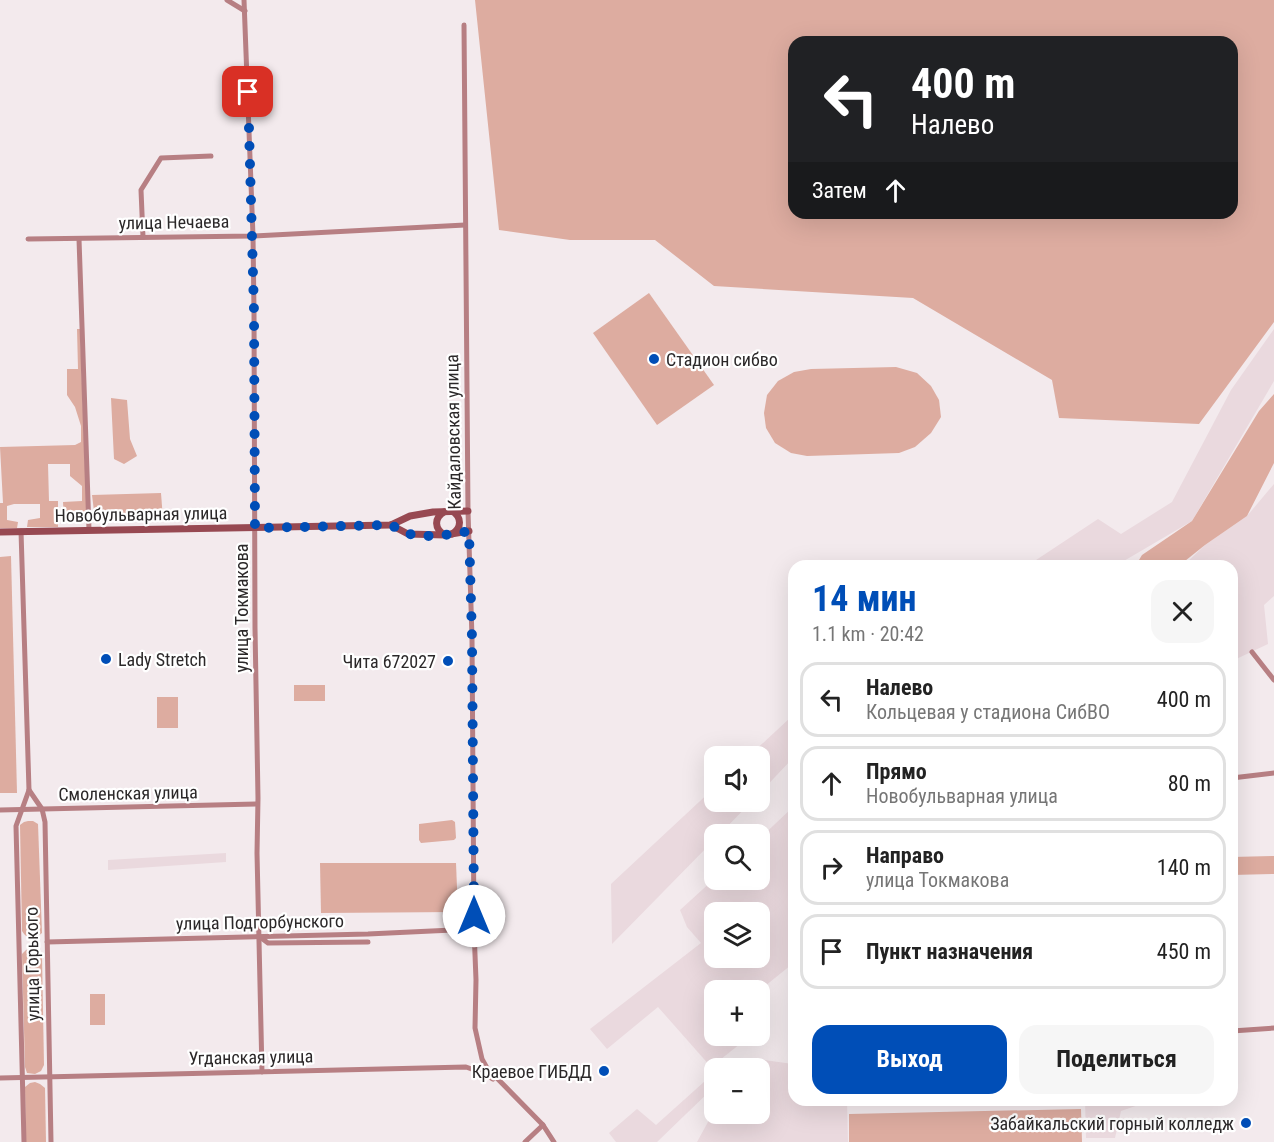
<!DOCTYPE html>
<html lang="ru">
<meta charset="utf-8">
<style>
:root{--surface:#fff;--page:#f6f6f6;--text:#222;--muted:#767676;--line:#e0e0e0;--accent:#004eb7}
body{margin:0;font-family:"Roboto Condensed",sans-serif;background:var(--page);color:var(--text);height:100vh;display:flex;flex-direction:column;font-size:22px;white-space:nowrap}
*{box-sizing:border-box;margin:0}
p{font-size:20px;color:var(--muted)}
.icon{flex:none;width:33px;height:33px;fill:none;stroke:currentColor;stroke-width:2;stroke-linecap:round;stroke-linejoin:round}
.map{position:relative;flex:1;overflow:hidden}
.details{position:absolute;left:788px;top:560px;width:450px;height:546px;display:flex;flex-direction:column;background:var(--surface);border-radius:18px;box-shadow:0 6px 24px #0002}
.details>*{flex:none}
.hud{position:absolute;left:788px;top:36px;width:450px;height:183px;border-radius:18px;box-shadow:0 6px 24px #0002;background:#202124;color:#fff;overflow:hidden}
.controls{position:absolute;left:704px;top:746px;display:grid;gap:12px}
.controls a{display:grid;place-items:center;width:66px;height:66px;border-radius:12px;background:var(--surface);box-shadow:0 6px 24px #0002;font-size:30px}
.pin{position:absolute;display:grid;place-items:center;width:51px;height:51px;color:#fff;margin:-26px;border-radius:12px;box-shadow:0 3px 9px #0006}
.me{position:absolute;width:66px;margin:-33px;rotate:0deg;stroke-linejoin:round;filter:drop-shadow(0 0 4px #0008)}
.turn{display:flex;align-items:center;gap:21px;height:126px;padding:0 24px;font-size:27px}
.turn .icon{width:78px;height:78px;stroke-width:2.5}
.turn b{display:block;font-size:42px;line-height:51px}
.then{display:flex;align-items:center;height:57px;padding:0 24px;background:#0003;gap:12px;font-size:22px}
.round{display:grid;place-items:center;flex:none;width:63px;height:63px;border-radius:18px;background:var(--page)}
.overview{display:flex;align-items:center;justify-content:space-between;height:102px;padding:0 24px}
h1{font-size:36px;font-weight:700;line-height:45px;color:var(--accent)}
.primary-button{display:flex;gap:12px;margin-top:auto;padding:12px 24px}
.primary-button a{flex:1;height:69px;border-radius:18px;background:var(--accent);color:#fff;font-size:24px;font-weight:700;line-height:69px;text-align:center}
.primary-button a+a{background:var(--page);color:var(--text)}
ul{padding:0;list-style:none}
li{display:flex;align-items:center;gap:18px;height:75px;margin:0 12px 9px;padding:0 12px;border:3px solid var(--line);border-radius:18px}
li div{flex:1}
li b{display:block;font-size:22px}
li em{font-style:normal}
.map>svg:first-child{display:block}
.built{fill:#ead9de;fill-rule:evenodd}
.green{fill:#ddaca0;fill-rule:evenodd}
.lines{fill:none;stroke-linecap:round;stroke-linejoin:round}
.street{stroke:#b77f83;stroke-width:5}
.secondary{stroke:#974952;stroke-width:7}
.route{stroke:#004eb7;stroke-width:10;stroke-dasharray:0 18}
.poi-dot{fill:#004eb7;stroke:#fff;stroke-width:2}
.labels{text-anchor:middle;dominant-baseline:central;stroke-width:4.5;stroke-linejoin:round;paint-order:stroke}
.street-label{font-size:18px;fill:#2b2829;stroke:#fff}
.poi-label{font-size:18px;fill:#2b2829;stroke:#fff;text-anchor:end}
</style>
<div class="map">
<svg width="1274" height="1142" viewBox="0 0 1274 1142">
<rect width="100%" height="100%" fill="#f3eaed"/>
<!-- built -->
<g class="built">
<path d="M 1274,329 L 1274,381 L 1192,521 L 1117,565 L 1027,566 L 1098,519 L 1121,534 L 1172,502 L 1231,390 Z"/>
<path d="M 1274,484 L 1274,596 L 1264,605 L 1268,644 L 1232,661 L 1232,566 L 1183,566 L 1205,545 L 1247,516 Z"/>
<path d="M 793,713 L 793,758 L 759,794 L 759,756 L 749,756 L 791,717 Z"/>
<path d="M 714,788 L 714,801 L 752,801 L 720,834 L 714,834 L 714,840 L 612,944 L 611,884 Z"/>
<path d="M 793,807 L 793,967 L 791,965 L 759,991 L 714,990 L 714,1035 L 737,1035 L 740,1044 L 711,1067 L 658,1007 L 607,1049 L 590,1029 L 701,943 L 687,927 L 680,910 L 714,879 L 759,879 L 759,839 ZM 714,912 L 759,912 L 759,957 L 714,957 Z"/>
<path d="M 226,853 L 226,862 L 108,870 L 108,860 Z"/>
<path d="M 764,1060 L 793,1064 L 794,1100 L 847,1100 L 848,1142 L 697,1142 L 714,1111 L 714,1113 L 759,1113 L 759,1068 L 756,1068 Z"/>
<path d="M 714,1073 L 714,1087 L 657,1142 L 616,1142 L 609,1133 L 637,1109 L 656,1125 Z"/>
<path d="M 1085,1100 L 1153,1100 L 1121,1111 L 1115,1138 L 1086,1138 Z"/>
</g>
<!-- green -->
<g class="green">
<path d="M 475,0 L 1274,0 L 1274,322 L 1199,424 L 1059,418 L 1052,380 L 913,298 L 714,286 L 655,240 L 570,240 L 499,230 ZM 794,42 L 1232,42 L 1232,213 L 794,213 Z"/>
<path d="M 649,293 L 714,385 L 657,425 L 593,333 Z"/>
<path d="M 77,329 L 80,329 L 87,520 L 64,520 L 63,502 L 82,501 L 82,486 L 70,476 L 70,464 L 48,464 L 49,501 L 58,501 L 58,527 L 27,527 L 28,520 L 40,518 L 40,504 L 14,504 L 7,506 L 7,520 L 18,522 L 17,528 L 0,528 L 0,503 L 3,503 L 0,447 L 75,445 L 81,442 L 81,426 L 75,407 L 67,395 L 67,369 L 78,369 Z"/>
<path d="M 896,367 L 917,373 L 931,386 L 939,400 L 941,417 L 931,433 L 915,447 L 899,453 L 807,456 L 791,453 L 775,443 L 766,428 L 764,413 L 767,395 L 778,381 L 794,372 L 811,369 Z"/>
<path d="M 1274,394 L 1274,463 L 1247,516 L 1205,545 L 1180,565 L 1136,565 L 1142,555 L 1192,521 L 1259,411 Z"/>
<path d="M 111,398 L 127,400 L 130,439 L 137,456 L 124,464 L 114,459 Z"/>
<path d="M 161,493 L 163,519 L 95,519 L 92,495 Z"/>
<path d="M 11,556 L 17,793 L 0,793 L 0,557 Z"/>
<rect x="294" y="685" width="31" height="16"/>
<rect x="157" y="697" width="21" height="31"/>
<path d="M 452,820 L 455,822 L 456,838 L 454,840 L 421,843 L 419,840 L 419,824 Z"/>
<path d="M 28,821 L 33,821 L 38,824 L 42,933 C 35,939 27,940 22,931 L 20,825 L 24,822 Z"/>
<path d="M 1274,856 L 1274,874 L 1232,875 L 1232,857 Z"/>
<path d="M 320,863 L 456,863 L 458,912 L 321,913 Z"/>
<path d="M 32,948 L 39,950 L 42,955 L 44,1065 L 41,1071 L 35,1074 L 27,1073 L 25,1067 L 22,954 L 26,950 Z"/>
<rect x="90" y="994" width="15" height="31"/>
<path d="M 35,1082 L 40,1084 L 45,1088 L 46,1142 L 26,1142 L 25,1087 L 30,1083 Z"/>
<path d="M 1081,1109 L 1082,1142 L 849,1142 L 849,1114 Z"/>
</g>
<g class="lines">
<!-- street -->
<g class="street">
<path d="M 227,0 L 245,11"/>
<path d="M 244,0 L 253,236 L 254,311 L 255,628 L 258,798 L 257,853 L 262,1072"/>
<path d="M 464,25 L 468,511 L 472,638 L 474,929 L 476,980 L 475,1028 L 482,1059 L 487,1068 L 543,1125 L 554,1142"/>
<path d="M 143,237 L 141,190 L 161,158 L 211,156"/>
<path d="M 28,239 L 253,236 L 465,225"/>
<path d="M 79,239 L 89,530"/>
<path d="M 21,531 L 29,790 L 16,826 L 24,1142"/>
<path d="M 1252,652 L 1274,680"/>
<path d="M 1232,778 L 1274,773"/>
<path d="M 29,790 L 42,809 L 45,822 L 51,1142"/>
<path d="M 0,810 L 257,804"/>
<path d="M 260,937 L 268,943 L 368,942"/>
<path d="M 47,942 L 368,934 L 474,929"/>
<path d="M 1232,1031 L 1274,1028"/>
<path d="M 0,1078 L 466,1067 L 483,1073 L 493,1079"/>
<path d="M 525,1142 L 543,1125"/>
</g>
<!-- secondary -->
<g class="secondary">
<path d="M 452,511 C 462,517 462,528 452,534"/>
<path d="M 444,512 C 434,518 434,529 445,535"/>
<path d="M 391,525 L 408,534 L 445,535 L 469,531"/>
<path d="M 0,532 L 391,525 L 410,516 L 433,512 L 468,511"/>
</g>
</g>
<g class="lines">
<!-- route -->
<path class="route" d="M 248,92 L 254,311 L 255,528 L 391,525 C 397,528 403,533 409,534 C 428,538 451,535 469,531 L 472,638 L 474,916"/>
</g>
<!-- markers -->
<g class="poi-dot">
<circle cx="654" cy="359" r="6"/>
<circle cx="106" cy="659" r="6"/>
<circle cx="448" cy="661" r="6"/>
<circle cx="604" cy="1071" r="6"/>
<circle cx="1246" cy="1123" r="6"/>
</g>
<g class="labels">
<!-- street labels -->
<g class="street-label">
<text transform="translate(174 222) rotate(-1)">улица Нечаева</text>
<text transform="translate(453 432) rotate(-91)">Кайдаловская улица</text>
<text transform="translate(141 514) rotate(-1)">Новобульварная улица</text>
<text transform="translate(241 608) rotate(-90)">улица Токмакова</text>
<text transform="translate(128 793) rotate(-1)">Смоленская улица</text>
<text transform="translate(260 922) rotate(-1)">улица Подгорбунского</text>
<text transform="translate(32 964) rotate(-91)">улица Горького</text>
<text transform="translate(251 1057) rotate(-1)">Угданская улица</text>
</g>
<!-- poi labels -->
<g class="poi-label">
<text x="666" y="359" text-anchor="start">Стадион сибво</text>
<text x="118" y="659" text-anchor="start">Lady Stretch</text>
<text x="436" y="661">Чита 672027</text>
<text x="592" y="1071">Краевое ГИБДД</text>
<text x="1234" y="1123">Забайкальский горный колледж</text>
</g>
</g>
</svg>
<div class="controls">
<a><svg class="icon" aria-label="sound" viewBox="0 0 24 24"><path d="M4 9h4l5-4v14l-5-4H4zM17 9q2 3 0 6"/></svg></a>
<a><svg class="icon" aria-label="search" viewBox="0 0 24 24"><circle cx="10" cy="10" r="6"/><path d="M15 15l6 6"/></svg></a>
<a><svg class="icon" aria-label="layers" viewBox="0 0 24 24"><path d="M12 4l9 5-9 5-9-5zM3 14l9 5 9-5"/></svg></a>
<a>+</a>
<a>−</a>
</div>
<div class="pin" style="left:248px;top:92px;background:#d93025"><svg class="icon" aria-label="arrive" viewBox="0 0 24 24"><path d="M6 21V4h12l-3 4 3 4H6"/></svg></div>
<svg class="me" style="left:474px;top:916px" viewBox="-20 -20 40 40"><circle r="19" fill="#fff"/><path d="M0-13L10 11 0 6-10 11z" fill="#004eb7"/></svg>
<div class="hud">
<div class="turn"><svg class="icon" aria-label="left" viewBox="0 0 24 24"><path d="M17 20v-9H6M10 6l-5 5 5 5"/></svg><div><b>400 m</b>Налево</div></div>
<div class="then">Затем<svg class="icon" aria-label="ahead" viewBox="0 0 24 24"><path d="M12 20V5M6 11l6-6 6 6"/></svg></div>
</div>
<section class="details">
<div class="overview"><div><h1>14 мин</h1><p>1.1 km · 20:42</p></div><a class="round"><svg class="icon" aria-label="close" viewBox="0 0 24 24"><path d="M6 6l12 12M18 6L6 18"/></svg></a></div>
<ul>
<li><svg class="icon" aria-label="left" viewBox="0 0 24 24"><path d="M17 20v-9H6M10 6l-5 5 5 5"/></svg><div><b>Налево</b><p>Кольцевая у стадиона СибВО</p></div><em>400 m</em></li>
<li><svg class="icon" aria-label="ahead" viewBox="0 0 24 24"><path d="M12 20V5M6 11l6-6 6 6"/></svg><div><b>Прямо</b><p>Новобульварная улица</p></div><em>80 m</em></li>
<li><svg class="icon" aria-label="right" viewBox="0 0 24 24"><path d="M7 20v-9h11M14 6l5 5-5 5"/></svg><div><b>Направо</b><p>улица Токмакова</p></div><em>140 m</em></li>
<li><svg class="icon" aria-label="arrive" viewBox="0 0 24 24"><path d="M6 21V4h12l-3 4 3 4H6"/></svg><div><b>Пункт назначения</b></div><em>450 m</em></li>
</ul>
<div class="primary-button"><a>Выход</a><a>Поделиться</a></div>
</section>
</div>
